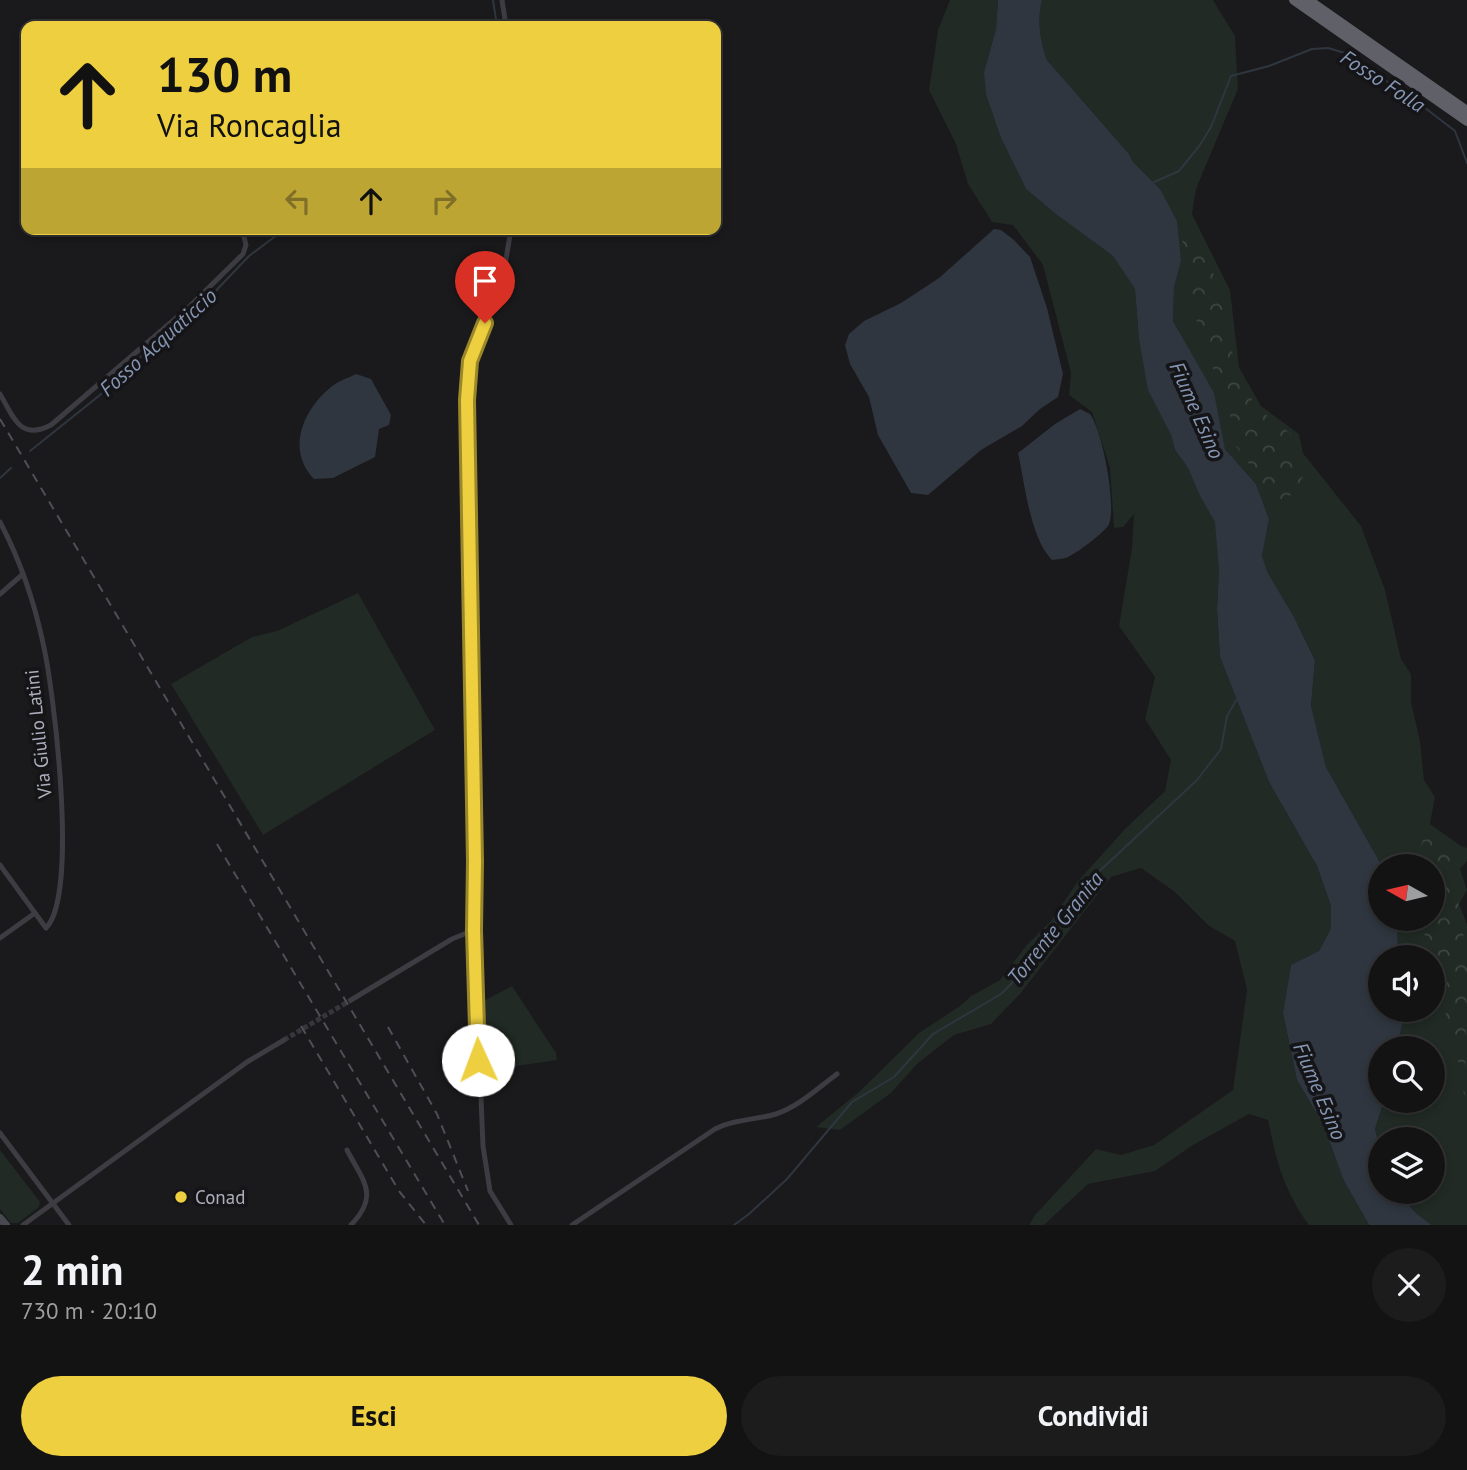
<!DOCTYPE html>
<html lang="it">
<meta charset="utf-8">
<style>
:root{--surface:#141314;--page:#1d1c1d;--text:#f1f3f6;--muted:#9d9ea0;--line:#333234;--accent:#edcf40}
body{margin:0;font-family:"PT Sans",sans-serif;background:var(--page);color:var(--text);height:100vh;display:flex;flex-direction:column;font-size:26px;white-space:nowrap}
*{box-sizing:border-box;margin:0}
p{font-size:23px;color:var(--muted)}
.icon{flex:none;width:38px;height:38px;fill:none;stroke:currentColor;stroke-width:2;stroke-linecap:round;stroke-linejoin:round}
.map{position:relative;height:1225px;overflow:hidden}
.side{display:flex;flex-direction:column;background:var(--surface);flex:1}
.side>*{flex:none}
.top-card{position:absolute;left:21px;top:21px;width:700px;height:214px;border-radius:14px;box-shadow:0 4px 10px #0003,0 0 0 2px var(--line);background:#edcf40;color:#111;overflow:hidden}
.needle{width:46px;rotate:278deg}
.tools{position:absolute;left:1368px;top:854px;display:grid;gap:14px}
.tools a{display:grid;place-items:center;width:77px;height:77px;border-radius:50%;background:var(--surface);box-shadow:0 4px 10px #0003,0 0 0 2px var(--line);font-size:35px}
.pin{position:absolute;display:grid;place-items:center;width:60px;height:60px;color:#fff;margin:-72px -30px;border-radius:50% 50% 50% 0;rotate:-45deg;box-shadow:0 0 7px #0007}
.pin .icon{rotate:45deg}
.me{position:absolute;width:77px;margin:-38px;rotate:358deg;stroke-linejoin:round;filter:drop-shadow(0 0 5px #0008)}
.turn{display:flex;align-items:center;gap:24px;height:147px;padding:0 21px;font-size:32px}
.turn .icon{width:91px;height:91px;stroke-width:2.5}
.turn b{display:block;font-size:49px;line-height:60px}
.lanes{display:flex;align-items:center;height:66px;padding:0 21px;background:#0003;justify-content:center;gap:35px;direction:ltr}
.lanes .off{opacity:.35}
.round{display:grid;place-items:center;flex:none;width:74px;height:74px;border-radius:37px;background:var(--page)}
.summary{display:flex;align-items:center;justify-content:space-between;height:119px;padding:0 21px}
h1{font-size:42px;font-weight:800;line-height:52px}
.primary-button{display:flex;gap:14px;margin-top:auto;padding:14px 21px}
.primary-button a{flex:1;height:80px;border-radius:42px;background:var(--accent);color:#111;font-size:28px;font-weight:800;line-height:80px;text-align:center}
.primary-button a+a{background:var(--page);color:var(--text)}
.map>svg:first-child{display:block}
.green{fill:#212a24}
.forest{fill:url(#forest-crowns)}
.water{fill:#2f363f}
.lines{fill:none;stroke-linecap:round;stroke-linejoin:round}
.stream{stroke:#2f363f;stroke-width:2}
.minor-tunnel{stroke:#37373b;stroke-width:5;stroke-dasharray:5 2.5;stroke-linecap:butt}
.minor{stroke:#3c3c42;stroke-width:5}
.secondary{stroke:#484950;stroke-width:8}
.trunk{stroke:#5f6068;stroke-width:10}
.rail{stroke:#4f5057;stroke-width:2;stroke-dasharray:9 7;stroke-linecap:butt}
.route-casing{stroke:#9a872a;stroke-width:18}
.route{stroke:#edcf40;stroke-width:12}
.poi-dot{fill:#edcf40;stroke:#151417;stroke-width:2.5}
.labels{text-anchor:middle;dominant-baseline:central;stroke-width:7;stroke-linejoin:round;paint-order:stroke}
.street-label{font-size:19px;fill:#acaebb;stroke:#151417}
.poi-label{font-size:19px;fill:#acaebb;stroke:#151417;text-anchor:start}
.water-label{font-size:21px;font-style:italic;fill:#8596b4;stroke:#151417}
</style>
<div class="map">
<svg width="1467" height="1225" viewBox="0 0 1467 1225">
<defs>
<pattern id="forest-crowns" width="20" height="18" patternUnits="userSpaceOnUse" patternTransform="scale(1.75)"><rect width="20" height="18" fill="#212a24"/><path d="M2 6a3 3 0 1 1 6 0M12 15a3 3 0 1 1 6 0" fill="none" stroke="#3f4642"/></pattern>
</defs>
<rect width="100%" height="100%" fill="#1a191b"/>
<!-- green -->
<g class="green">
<path d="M 950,0 L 998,0 L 996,29 L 984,72 L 1001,138 L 1026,189 L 1057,215 L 1113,256 L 1135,289 L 1139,339 L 1149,390 L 1171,435 L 1175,450 L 1188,468 L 1200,496 L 1216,522 L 1219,571 L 1217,609 L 1220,657 L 1269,782 L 1317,866 L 1331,906 L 1331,928 L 1319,951 L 1291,965 L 1283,1013 L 1297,1080 L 1324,1126 L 1343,1179 L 1369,1225 L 1309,1225 C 1283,1189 1277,1163 1268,1120 L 1249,1114 L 1193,1145 L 1155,1171 L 1088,1184 L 1044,1225 L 1029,1225 L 1035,1215 L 1096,1149 L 1121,1155 L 1154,1145 L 1233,1090 L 1247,990 L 1235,941 L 1209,926 L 1175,892 L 1141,868 L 1111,877 L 1020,994 L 991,1024 L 954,1035 L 917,1064 L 891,1093 L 840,1130 L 816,1127 L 859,1092 L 919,1033 L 960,1006 L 971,996 L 1000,980 L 1026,946 L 1051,921 L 1078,881 L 1125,829 L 1165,791 L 1171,760 L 1145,719 L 1155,677 L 1119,626 L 1132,548 L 1134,514 L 1123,527 L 1114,528 L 1110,468 L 1092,412 L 1069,395 L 1071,373 L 1043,265 L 1013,225 L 992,222 L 968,184 L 956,144 L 929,90 L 938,30 Z"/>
<path d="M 1042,0 L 1213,0 L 1235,36 L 1238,89 L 1196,189 L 1192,214 L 1230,290 L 1239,367 L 1261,406 L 1299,434 L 1303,453 L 1361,526 L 1385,590 L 1401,659 L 1411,674 L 1411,702 L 1420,741 L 1424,780 L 1435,797 L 1430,824 L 1461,846 L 1467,848 L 1467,861 L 1460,869 L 1467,890 L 1459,904 L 1467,924 L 1467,1225 L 1432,1225 L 1417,1214 L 1396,1192 L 1433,1192 L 1433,1139 L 1381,1139 L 1381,1152 L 1375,1129 L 1384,1101 L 1433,1101 L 1433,1048 L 1397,1048 L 1404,1010 L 1433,1010 L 1433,957 L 1398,957 L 1397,919 L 1433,919 L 1433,866 L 1382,866 L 1326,767 L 1311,706 L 1315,659 L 1294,617 L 1268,573 L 1262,556 L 1269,519 L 1256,484 L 1225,449 L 1219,424 L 1186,345 L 1173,321 L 1174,288 L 1181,261 L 1160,189 L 1133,162 L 1129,154 L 1047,60 C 1040,40 1037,21 1042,0 Z"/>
<path d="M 358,593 L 435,730 L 263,835 L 171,684 L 252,637 L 277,631 Z"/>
<path d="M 512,986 L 556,1053 L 557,1060 L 482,1071 L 480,1003 Z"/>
<path d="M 0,1150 L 40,1202 L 39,1207 L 18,1223 L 11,1223 L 0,1209 Z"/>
</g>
<!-- forest -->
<g class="forest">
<path d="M 1186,223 L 1208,257 L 1224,307 L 1235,366 L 1256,407 L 1290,433 L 1304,474 L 1296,492 L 1280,501 L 1264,489 L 1255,472 L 1233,442 L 1230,411 L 1199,333 L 1181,234 Z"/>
<path d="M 1439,837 L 1452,859 L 1467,959 L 1465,1102 L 1458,1059 L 1433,965 L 1433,957 L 1431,957 L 1420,919 L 1433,919 L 1433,866 L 1414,866 L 1423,840 Z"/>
</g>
<!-- water -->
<g class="water">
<path d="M 998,0 L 1042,0 C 1037,21 1040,40 1047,60 L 1129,154 L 1133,162 L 1160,189 L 1177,221 L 1181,261 L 1174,288 L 1173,321 L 1214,393 L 1225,449 L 1256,484 L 1269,519 L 1262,556 L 1268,573 L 1294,617 L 1315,660 L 1311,706 L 1326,767 L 1382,866 L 1381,919 L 1397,919 L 1398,957 L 1381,957 L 1381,1010 L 1404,1010 L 1404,1015 L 1397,1048 L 1381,1048 L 1381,1101 L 1384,1101 L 1375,1129 L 1381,1152 L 1381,1192 L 1396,1192 L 1417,1214 L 1432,1225 L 1369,1225 L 1343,1179 L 1324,1126 L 1297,1080 L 1283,1013 L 1291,965 L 1319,951 L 1331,928 L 1331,906 L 1317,866 L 1269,782 L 1220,657 L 1217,609 L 1219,571 L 1215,522 L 1200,496 L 1188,468 L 1175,450 L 1171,435 L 1148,390 L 1139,339 L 1135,289 L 1113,256 L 1057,215 L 1026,189 L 1001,138 L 986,94 L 984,72 L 996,29 Z"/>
<path d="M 994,229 L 1001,230 L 1014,240 L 1030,257 L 1047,308 L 1063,374 L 1058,397 L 1040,409 L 1022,426 L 981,450 L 928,495 L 911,493 L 878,435 L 869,397 L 850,364 L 845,345 L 849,334 L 864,321 L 901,303 L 939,278 Z"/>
<path d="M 356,374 L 371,379 L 391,415 L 389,425 L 379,429 L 375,457 L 333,478 L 314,479 C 286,449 303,410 331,387 C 338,381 348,378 356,374 Z"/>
<path d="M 1080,409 C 1082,410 1088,413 1090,414 C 1102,429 1118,510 1108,526 C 1102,534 1077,553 1068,557 C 1064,559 1057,559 1052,560 C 1030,538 1025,484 1018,453 L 1055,424 Z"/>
</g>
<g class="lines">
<!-- stream -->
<g class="stream">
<path d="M 493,0 L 497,26"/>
<path d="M 1154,182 L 1179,171 L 1200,145 L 1211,127 L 1231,76 L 1269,66 L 1312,49 L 1328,48 L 1345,53 L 1416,101 L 1455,131 L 1467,163"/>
<path d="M 30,451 L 100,395 L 163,336 L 208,299 L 249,256 L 285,229"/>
<path d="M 0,478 L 11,468"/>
<path d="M 734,1225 L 749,1214 L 787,1179 L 852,1102 L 894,1077 L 933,1034 L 1001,994 L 1020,975 L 1062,914 L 1091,879 L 1197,780 L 1221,749 L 1227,716 L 1237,699"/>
</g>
<!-- minor-tunnel -->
<path class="minor-tunnel" d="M 284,1040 L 351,1000"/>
<!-- minor -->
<g class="minor">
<path d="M 502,0 L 506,26"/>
<path d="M 0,394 C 14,418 20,441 51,425 L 189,307 L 243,254 L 246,245 L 242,229"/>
<path d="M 0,522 C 20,560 34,601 43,643 C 54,691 79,895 46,928 L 0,865"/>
<path d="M 0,594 L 23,574"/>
<path d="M 0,938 L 35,913"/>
<path d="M 351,1000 L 452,939 L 474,930"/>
<path d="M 0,1133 L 69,1225"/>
<path d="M 347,1150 C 363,1181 380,1195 351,1225"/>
<path d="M 23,1225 L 247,1062 L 284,1040"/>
<path d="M 511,1225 L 490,1191 L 483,1146 L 474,930 L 476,915 L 467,400 L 470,361 L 502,283 L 511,229"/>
<path d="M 572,1225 L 715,1129 C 734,1119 756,1120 776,1114 C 798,1107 818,1088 837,1074"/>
</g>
<!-- secondary -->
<path class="secondary" d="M 0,1218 L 6,1225"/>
<!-- trunk -->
<g class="trunk">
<path d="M 1294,0 L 1467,121"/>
<path d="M 1308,0 L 1467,111"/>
</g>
<!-- rail -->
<g class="rail">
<path d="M 0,419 L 479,1225"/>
<path d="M 217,844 L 445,1225"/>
<path d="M 301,1026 L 399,1191 L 426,1225"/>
<path d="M 388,1027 L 437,1114 L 468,1191"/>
</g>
</g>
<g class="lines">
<defs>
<path id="route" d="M 478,1060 L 474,930 L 475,861 L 467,400 L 470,361 L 485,323"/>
</defs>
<!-- route casing -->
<use href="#route" class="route-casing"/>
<!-- route -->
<use href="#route" class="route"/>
</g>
<!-- markers -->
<circle class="poi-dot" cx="181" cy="1197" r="7"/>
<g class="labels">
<!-- street labels -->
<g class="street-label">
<text transform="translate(38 734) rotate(-96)">Via Giulio Latini</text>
</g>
<!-- poi labels -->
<g class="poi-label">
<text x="195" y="1197">Conad</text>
</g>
<!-- water labels -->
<g class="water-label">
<text transform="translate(1383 81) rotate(33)">Fosso Folla</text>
<text transform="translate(158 342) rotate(-42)">Fosso Acquaticcio</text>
<text transform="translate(1197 410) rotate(66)">Fiume Esino</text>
<text transform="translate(1055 928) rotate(-51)">Torrente Granita</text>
<text transform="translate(1320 1091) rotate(67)">Fiume Esino</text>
</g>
</g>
</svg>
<div class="tools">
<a><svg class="needle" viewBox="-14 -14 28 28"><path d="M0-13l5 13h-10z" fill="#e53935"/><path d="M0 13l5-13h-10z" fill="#9d9ea0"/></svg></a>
<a><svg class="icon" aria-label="sound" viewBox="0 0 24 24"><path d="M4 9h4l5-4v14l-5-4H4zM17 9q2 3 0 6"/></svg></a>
<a><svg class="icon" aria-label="search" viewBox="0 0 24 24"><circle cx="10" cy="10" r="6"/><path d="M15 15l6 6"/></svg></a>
<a><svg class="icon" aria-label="layers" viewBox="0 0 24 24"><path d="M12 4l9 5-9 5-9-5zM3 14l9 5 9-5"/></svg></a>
</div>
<div class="pin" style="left:485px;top:323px;background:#d93025"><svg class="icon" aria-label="arrive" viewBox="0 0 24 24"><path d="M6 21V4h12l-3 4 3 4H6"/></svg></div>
<svg class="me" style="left:478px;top:1060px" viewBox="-20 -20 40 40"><circle r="19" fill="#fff"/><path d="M0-13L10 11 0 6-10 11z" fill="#edcf40"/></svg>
<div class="top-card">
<div class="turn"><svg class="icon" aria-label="ahead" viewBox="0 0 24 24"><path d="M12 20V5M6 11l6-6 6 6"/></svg><div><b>130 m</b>Via Roncaglia</div></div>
<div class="lanes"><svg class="icon off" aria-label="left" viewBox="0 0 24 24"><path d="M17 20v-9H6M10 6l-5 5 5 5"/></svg><svg class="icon" aria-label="ahead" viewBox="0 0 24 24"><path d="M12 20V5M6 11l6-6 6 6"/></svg><svg class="icon off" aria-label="right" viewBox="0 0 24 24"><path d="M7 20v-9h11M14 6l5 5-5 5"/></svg></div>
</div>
</div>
<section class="side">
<div class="summary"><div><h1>2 min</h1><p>730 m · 20:10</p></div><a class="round"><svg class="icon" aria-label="close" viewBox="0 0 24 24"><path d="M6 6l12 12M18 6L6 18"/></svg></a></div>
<div class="primary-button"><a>Esci</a><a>Condividi</a></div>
</section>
